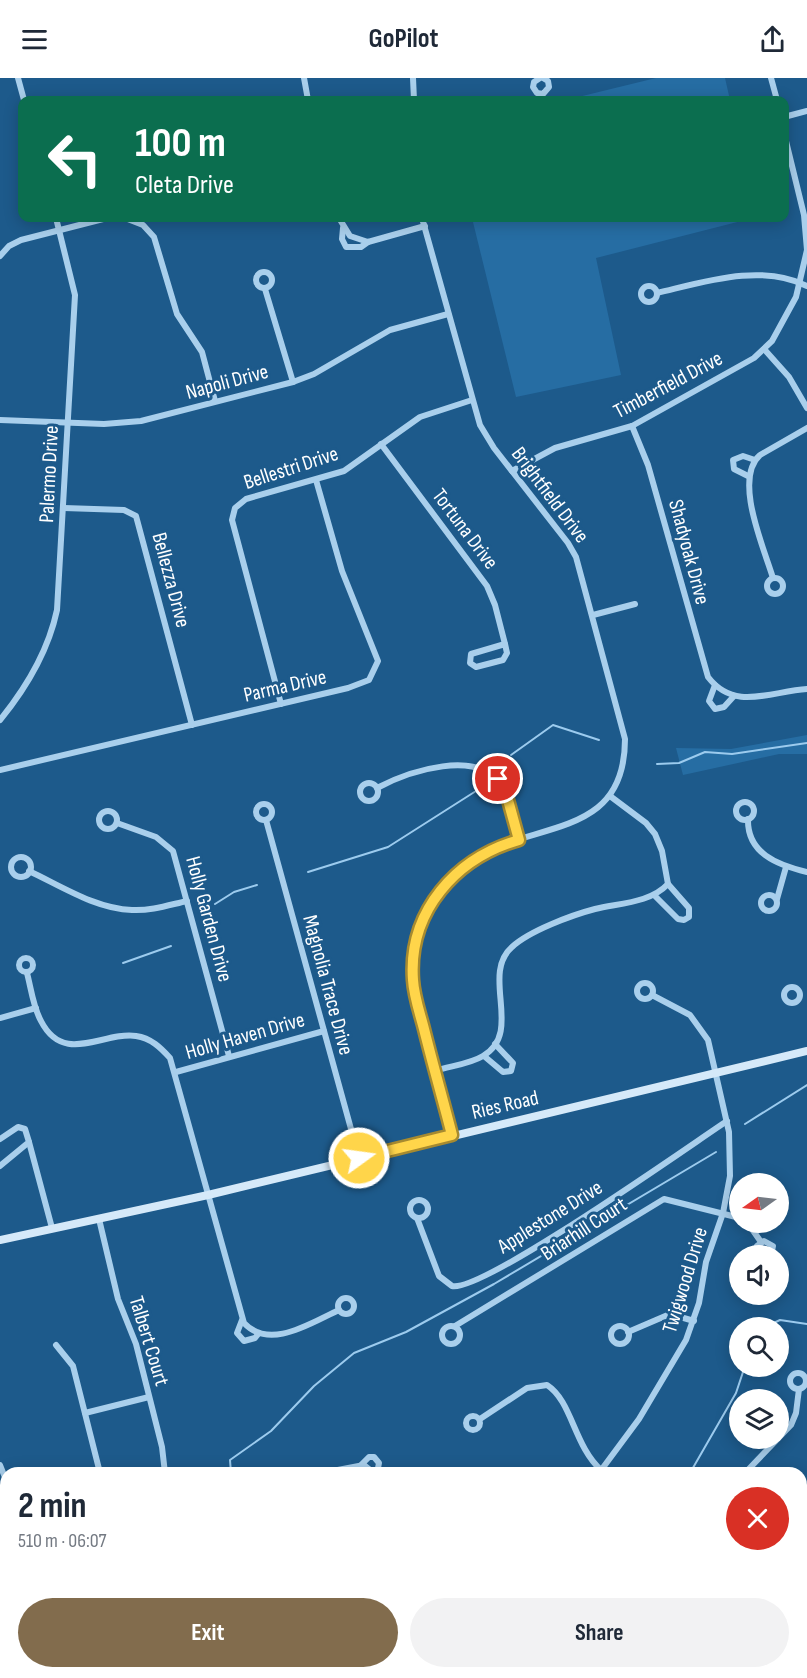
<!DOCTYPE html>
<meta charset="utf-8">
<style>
:root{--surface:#fff;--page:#f2f2f3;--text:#1f2937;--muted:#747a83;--accent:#826c4d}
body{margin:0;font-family:"Sofia Sans Condensed",sans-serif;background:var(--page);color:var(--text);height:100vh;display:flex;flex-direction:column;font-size:22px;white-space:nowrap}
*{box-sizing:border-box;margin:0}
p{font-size:20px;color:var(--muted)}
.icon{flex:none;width:33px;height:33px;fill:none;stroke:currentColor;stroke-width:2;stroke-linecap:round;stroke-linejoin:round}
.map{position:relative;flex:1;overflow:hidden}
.side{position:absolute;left:0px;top:1389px;width:807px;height:212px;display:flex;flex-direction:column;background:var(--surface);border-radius:18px 18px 0 0;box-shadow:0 3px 15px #0003}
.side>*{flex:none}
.banner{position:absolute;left:18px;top:18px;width:771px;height:126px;border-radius:12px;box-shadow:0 3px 15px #0003;background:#0b6e4f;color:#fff;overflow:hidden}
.needle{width:39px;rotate:256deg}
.tools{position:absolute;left:729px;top:1095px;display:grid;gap:12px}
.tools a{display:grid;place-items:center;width:60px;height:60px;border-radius:50%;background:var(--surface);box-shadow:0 3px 15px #0003;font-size:30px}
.pin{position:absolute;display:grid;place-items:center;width:51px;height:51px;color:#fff;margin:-26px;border:3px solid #fff;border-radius:50%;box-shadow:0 2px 6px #0007}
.me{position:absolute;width:66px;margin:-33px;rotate:76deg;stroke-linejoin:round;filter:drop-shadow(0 0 4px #0008)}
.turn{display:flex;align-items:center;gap:21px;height:126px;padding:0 18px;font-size:27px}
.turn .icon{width:78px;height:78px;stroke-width:2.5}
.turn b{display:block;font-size:42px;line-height:51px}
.round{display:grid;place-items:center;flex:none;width:63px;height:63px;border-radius:32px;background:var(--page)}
.head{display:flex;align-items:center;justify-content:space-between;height:102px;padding:0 18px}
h1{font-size:36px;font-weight:700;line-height:45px}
.cta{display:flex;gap:12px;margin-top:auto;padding:12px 18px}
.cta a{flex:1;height:69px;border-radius:36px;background:var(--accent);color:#fff;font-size:24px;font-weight:700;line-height:69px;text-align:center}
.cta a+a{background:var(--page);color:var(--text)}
header{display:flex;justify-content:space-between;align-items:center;height:78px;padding:0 18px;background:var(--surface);font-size:27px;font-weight:700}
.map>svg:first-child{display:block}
.green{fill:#266da3}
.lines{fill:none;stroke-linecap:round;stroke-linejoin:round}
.stream{stroke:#9ccbee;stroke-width:2}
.street{stroke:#a9cfec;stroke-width:6}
.secondary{stroke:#d5e9f9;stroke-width:8}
.route-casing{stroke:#a68a30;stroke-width:15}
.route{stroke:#ffd54a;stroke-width:10}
.labels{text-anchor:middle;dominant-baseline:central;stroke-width:6;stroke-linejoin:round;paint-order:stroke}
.street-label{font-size:21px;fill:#fff;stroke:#1d5a8b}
</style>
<header><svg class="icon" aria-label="menu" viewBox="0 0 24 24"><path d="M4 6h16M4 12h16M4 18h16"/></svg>GoPilot<svg class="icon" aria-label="share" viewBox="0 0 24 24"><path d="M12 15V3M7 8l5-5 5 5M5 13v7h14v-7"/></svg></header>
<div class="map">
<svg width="807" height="1600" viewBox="0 0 807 1600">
<rect width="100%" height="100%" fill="#1d5a8b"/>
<!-- green -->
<g class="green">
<path d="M 656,0 L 725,0 L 730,22 L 566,22 Z"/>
<path d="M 472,140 L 753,140 L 596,180 L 621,297 L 516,319 Z"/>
<path d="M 807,657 L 807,676 L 779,676 L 683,697 L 676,670 L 731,671 Z"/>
<path d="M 6,1582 L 6,1594 L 42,1595 L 44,1599 L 0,1600 L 0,1587 Z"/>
</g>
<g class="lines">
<!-- stream -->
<g class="stream">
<path d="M 511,677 L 553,647 L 599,662"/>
<path d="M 657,686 L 679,685 L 705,674 L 732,676 L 807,665"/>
<path d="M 308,794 L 388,769 L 476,713"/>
<path d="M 215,826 L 234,814 L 257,807"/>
<path d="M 123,885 L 171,868"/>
<path d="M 745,1046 L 807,1007"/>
<path d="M 763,1250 L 780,1242 L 807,1246"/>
<path d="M 231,1395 L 230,1382 L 271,1353 L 314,1308 L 354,1275 L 406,1254 L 494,1206 L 716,1074"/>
<path d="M 690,1395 L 736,1315 L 745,1288"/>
<path d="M 600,1594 L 600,1600"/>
<path d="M 4,1600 L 11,1594"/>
</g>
<!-- street -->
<g class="street">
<path d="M 18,0 L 24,22"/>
<path d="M 304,0 L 308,22"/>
<path d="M 413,0 L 414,22"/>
<path d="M 540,0 L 534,4 L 533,9 L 537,15 L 543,16 L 549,9 L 548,3 L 543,0"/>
<path d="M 771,0 L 777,22"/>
<path d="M 784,39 L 807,33"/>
<path d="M 125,140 L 143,147 L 154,159 L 177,236 L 202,274 L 215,323"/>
<path d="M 339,140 L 350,158 L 368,164 L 425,148"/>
<path d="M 422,140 L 480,347 L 494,370 L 568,465 L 576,479 L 625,661 C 625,748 558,745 496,769 C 443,789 412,843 413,898 C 413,916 420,934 424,952 C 433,987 443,1022 452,1057"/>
<path d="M 343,150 L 342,161 L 346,169 L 361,169 L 368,164"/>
<path d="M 0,178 L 9,168 L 21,162 L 107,140"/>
<circle cx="264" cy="202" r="8"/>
<circle cx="649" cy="216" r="8"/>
<path d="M 265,211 L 293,304"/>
<path d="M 657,215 C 704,204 761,185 807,208"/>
<path d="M 764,271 L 789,299 L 807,330"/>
<path d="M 0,342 L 104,346 L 141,343 L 293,304 L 314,296 L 390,252 L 448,236"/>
<path d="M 632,348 L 648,387 L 708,599 C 735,634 771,613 807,611"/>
<path d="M 381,366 L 487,508 L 495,527 L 505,566"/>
<path d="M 512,393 L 555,370 L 632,348 L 754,280 L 772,263 L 796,219 L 807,172 L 804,137 L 784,55"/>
<path d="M 748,398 L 734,391 L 733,382 L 743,378 L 755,382"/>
<path d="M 64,430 L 124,432 L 136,438 L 192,647"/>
<circle cx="775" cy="508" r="8"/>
<path d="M 773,500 C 764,470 733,401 760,377 L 807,350"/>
<path d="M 593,537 L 635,526"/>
<path d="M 505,566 L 507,575 L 503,582 L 476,589 L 470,585 L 471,576 Z"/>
<path d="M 715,607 L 709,623 L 715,631 L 724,629 L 734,618"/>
<path d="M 281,626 L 232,442 L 235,430 L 246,421 L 344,393 L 420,339 L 472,322"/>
<path d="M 0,642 C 27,609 48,574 57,532 L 75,217 L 56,140"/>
<path d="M 0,692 L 348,610 L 369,602 L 378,583 L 342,493 L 316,402"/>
<circle cx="369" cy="714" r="9"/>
<path d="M 377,710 C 409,693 478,670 503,708 C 512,722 514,745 519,762"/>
<path d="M 610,718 L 646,745 L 655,756 L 662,773 L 668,806 L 689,830 L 689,839 L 684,842 L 678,841 L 655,818"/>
<circle cx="745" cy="733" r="9"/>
<circle cx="264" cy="734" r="8"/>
<circle cx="108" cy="742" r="9"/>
<path d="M 748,741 C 747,775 777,787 807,794"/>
<path d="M 266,742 L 359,1080"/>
<path d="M 117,745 L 156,759 L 173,773 L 229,978"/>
<circle cx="21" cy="789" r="10"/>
<path d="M 29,793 C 61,808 96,831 132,832 C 151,833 169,827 187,823"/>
<circle cx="769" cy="825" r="8"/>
<path d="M 777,821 L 786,789"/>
<circle cx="26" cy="887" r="7"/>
<path d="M 27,895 C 31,910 33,929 41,943 C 64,988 103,953 136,958 C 151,960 161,970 170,980 L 244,1245 C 270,1273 312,1244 339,1232"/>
<circle cx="645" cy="913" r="8"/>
<circle cx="792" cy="917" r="8"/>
<path d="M 0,940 L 36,930"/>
<path d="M 484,978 L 503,994 L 511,993 L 513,985 L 495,966"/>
<path d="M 435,993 C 450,988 470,986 483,978 C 524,954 480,897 512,869 C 529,853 572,837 595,831 C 620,825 650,825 668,806"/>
<path d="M 176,994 L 324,953"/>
<path d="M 0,1061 L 18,1049 L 25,1051 L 29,1064 L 0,1088"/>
<path d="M 29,1064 L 52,1150"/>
<circle cx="419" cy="1131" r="9"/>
<path d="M 417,1140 L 439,1198 L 452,1208 C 482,1215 689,1068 727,1043"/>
<path d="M 99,1141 L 118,1221 L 136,1266 L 162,1369 L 165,1395"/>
<path d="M 747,1144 L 761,1164"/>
<path d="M 759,1178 L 757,1168 L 764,1163 L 773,1168 L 771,1178"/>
<circle cx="346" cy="1228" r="8"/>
<path d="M 242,1242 L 237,1255 L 244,1263 L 255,1260 L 259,1255"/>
<path d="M 455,1248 L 664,1121 L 740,1140"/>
<circle cx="620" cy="1257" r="9"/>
<circle cx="451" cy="1257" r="9"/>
<path d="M 628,1254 L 670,1236 L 694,1243"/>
<path d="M 56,1267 L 73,1288 L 100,1395"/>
<circle cx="798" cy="1303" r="8"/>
<path d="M 85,1335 L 149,1319"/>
<circle cx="473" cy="1345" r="7"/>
<path d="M 480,1341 L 527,1310 L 547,1307 C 572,1323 574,1368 601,1392"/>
<path d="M 0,1387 L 6,1402"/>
<path d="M 360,1388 L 369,1379 L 374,1379 L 379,1385 L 377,1395"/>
<path d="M 322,1395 L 364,1387 L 374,1395"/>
<path d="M 599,1395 L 639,1341 L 686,1262 L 699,1225 L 706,1184 L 723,1135 L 730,1098 L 729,1054 L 708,962 L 690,937 L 652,917"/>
<path d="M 745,1395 L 791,1347 L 796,1335 L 799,1311"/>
<path d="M 0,1520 L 6,1514"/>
<path d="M 252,1594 L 253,1600"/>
<path d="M 341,1594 L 343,1600"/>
<path d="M 645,1594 L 646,1600"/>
<path d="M 745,1594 L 753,1600"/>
<path d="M 155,1600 L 177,1594"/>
<path d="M 556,1600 L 557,1594"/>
</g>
<!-- secondary -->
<path class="secondary" d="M 0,1162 L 208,1117 L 807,973"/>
</g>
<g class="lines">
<defs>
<path id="route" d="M 359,1080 L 452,1057 C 443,1022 433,987 424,951 C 420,935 414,919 413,902 C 408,833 456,780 519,762 L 505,711 L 498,701"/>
</defs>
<!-- route casing -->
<use href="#route" class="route-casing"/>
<!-- route -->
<use href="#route" class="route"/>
</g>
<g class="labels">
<!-- street labels -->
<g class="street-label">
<text transform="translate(227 304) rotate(-15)">Napoli Drive</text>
<text transform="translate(668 307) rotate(-28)">Timberfield Drive</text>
<text transform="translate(291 390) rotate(-18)">Bellestri Drive</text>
<text transform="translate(49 396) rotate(-87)">Palermo Drive</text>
<text transform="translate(550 417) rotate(53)">Brightfield Drive</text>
<text transform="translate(465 451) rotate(53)">Tortuna Drive</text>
<text transform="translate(689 474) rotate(75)">Shadyoak Drive</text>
<text transform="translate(171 502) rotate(75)">Bellezza Drive</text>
<text transform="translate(285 608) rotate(-13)">Parma Drive</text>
<text transform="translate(209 841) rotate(75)">Holly Garden Drive</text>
<text transform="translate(328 907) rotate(75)">Magnolia Trace Drive</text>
<text transform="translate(245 958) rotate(-16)">Holly Haven Drive</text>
<text transform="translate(505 1027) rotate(-13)">Ries Road</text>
<text transform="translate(550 1139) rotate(-32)">Applestone Drive</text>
<text transform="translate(584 1151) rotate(-33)">Briarhill Court</text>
<text transform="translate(685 1202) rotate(-73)">Twigwood Drive</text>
<text transform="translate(149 1263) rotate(73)">Talbert Court</text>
</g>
</g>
</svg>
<div class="tools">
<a><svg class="needle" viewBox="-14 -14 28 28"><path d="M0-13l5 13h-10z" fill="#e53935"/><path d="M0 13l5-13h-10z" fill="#747a83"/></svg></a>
<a><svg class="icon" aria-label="sound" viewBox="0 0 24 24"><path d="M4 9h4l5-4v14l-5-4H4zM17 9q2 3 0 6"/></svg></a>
<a><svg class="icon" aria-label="search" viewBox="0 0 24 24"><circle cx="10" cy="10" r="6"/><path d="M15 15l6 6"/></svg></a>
<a><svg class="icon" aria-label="layers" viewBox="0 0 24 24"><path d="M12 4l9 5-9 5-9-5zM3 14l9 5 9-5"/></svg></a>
</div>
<div class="pin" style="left:498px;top:701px;background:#d93025"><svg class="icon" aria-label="arrive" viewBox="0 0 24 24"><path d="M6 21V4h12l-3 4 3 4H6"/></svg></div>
<svg class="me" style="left:359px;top:1080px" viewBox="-20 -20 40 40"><circle r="17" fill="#ffd54a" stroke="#fff" stroke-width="3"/><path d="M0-11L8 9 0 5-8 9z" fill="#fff"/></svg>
<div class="banner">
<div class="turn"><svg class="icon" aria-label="left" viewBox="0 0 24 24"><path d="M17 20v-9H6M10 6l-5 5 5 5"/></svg><div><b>100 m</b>Cleta Drive</div></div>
</div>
<section class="side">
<div class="head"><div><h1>2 min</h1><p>510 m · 06:07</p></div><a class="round" style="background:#d93025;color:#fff"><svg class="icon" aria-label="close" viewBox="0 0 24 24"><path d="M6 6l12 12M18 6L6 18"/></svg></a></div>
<div class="cta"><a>Exit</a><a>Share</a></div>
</section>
</div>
